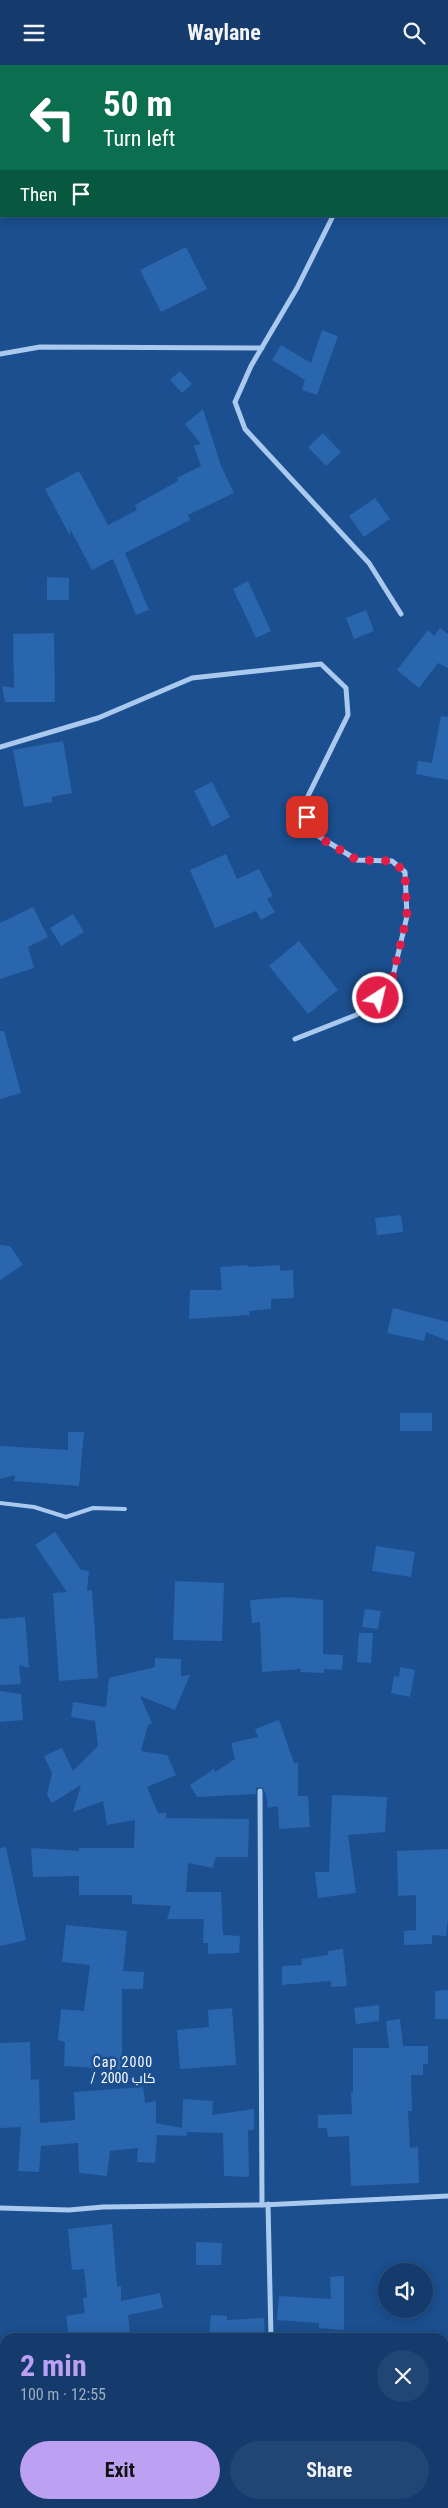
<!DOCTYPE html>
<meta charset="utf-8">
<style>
:root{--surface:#143b6b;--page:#214673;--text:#f1f3f6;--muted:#9dadc1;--line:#33557e;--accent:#bca0f2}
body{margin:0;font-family:"Roboto Condensed",Cairo,sans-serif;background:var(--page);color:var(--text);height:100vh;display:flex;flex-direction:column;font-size:19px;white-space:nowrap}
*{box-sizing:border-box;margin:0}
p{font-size:16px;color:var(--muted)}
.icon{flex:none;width:28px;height:28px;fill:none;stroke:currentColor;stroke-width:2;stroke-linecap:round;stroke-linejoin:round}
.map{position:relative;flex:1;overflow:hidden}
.drawer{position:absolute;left:0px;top:2268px;width:449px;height:176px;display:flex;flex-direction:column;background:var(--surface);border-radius:15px 15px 0 0;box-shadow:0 2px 12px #0003,0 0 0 1px var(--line)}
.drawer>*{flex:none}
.guide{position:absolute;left:0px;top:0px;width:449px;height:152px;box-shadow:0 2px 12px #0003,0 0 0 1px var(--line);background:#0b6e4f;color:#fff;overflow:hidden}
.buttons{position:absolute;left:378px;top:2198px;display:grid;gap:10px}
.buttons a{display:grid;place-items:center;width:55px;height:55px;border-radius:50%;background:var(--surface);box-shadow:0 2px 12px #0003,0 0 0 1px var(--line);font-size:25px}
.pin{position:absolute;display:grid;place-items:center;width:42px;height:42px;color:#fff;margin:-21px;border-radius:10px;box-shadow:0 2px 8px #0006}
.me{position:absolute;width:55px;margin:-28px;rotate:35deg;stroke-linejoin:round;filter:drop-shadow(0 0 4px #0008)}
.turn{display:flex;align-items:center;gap:18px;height:105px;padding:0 20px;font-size:22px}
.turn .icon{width:65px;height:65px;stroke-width:2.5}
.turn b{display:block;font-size:35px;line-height:42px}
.then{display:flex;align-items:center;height:48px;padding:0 20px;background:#0003;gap:10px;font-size:19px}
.round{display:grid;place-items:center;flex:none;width:52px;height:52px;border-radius:26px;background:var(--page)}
.headline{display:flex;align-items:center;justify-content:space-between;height:85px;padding:0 20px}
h1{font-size:30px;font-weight:700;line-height:38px;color:var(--accent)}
.primary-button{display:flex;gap:10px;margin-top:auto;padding:10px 20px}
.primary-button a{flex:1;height:58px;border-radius:30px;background:var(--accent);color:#111;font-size:20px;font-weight:700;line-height:58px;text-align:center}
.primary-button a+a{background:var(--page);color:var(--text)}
header{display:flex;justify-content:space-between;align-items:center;height:65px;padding:0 20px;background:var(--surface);font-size:22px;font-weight:700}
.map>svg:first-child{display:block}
.building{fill:#2a66ad}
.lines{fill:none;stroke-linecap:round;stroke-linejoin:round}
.service{stroke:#a9c9ee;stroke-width:4}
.minor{stroke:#a9c9ee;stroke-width:5}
.route{stroke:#e11d48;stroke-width:9;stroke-dasharray:0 16.2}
.labels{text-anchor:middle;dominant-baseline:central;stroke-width:5;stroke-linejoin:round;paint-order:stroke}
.neighbourhood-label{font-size:14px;letter-spacing:1px;fill:#fff;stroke:#1b4f8f}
</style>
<header><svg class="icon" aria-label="menu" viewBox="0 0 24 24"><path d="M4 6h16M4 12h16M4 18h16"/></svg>Waylane<svg class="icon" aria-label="search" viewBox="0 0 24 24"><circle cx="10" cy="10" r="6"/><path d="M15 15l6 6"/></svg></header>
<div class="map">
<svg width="448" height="2443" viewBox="0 0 448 2443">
<rect width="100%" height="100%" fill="#1b4f8f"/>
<!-- building -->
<g class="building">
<path d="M 186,182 L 207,224 L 161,247 L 140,205 Z"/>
<path d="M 322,265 L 338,271 L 317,330 L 302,325 L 305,315 L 272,295 L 281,280 L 311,298 Z"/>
<path d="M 180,306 L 192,319 L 182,328 L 170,315 Z"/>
<path d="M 203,344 L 221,401 L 234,428 L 188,450 L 190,455 L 125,488 L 149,545 L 136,550 L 113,494 L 92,505 L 70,464 L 70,471 L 45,424 L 79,406 L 108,460 L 137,445 L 135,440 L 178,416 L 177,413 L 201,401 L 194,381 L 201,379 L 185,359 Z"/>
<path d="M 323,368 L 341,387 L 326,401 L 308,382 Z"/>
<path d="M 375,433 L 390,454 L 364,472 L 349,451 Z"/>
<path d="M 47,512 L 69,513 L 69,535 L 47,535 Z"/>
<path d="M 248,516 L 271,566 L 256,573 L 233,524 Z"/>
<path d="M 366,545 L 374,566 L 354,574 L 346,553 Z"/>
<path d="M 440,563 L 448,569 L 448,603 L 438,598 L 419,623 L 397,605 L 428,565 L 434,571 Z"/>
<path d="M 54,568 L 55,637 L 5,637 L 2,621 L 14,623 L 13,569 Z"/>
<path d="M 441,651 L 448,652 L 448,715 L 416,709 L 418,696 L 432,698 Z"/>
<path d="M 63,676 L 72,728 L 52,732 L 52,737 L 24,742 L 13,685 Z"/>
<path d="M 212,717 L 230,752 L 212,762 L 194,726 Z"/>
<path d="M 226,789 L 237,814 L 259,804 L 273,831 L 267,834 L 275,847 L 261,855 L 256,846 L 215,863 L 190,805 Z"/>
<path d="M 33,842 L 48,872 L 28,882 L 34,903 L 0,914 L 0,858 Z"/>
<path d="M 73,849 L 84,867 L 61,881 L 50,863 Z"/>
<path d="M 299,876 L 338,925 L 308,949 L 269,901 Z"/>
<path d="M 0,966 L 4,966 L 21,1028 L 0,1034 Z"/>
<path d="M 401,1150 L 403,1167 L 377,1170 L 375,1153 Z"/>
<path d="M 0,1180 L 10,1181 L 23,1200 L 0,1215 Z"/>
<path d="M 248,1200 L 248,1202 L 280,1200 L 280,1206 L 293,1205 L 294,1233 L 271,1234 L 271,1244 L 249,1246 L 250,1250 L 189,1254 L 190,1225 L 222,1225 L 220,1202 Z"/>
<path d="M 393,1243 L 448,1257 L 448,1276 L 426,1267 L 424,1276 L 387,1268 Z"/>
<rect x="400" y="1348" width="32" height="18"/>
<path d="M 68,1367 L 84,1367 L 79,1421 L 14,1416 L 15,1410 L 0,1414 L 0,1381 L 68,1385 Z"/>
<path d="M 55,1467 L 81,1505 L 89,1506 L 87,1526 L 92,1525 L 98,1613 L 59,1616 L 53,1528 L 67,1527 L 35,1480 Z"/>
<path d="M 376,1481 L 415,1487 L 411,1512 L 372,1506 Z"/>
<path d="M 175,1516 L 224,1518 L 222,1576 L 173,1575 Z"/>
<path d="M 288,1532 L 323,1535 L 323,1589 L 343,1590 L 342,1605 L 324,1604 L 324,1608 L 300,1607 L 301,1604 L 262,1607 L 260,1557 L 252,1558 L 250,1535 Z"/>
<path d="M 365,1544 L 381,1546 L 378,1564 L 362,1562 Z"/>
<path d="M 25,1552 L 29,1603 L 19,1600 L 21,1619 L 0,1620 L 0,1554 Z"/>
<path d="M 359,1568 L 373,1568 L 371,1598 L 357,1597 Z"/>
<path d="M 155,1593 L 181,1594 L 181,1611 L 190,1610 L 175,1645 L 140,1631 L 152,1658 L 148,1660 L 141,1686 L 167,1690 L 176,1710 L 147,1722 L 158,1748 L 166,1748 L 166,1753 L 249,1754 L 248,1792 L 216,1792 L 213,1803 L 188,1798 L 186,1827 L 221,1827 L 223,1870 L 240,1871 L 239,1888 L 208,1889 L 208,1878 L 203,1878 L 204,1854 L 167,1854 L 171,1841 L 132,1839 L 132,1830 L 79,1830 L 79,1811 L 33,1812 L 31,1783 L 79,1786 L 79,1783 L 134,1783 L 135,1755 L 107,1760 L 103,1736 L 73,1747 L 81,1720 L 52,1738 L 47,1730 L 52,1708 L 44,1691 L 62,1683 L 73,1706 L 98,1681 L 95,1656 L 71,1652 L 73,1637 L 106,1642 L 109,1613 L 155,1602 Z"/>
<path d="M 400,1602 L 415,1605 L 410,1632 L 391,1628 L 394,1611 L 399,1612 Z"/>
<path d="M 0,1626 L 21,1629 L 23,1655 L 0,1657 Z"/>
<path d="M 279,1655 L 294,1698 L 298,1698 L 298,1731 L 308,1731 L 310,1762 L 279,1764 L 278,1741 L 268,1743 L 266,1729 L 262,1722 L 256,1723 L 256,1729 L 197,1732 L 190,1720 L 214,1704 L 215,1707 L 235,1694 L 231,1678 L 258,1672 L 255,1664 Z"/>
<path d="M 332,1730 L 387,1732 L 385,1767 L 348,1770 L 356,1828 L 318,1833 L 315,1807 L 329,1807 Z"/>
<path d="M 6,1782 L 26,1875 L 0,1881 L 0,1783 Z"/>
<path d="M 448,1784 L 448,1854 L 446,1871 L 432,1870 L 432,1879 L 404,1880 L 404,1866 L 416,1865 L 416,1830 L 398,1831 L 397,1786 Z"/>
<path d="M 66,1860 L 127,1866 L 123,1906 L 144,1907 L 143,1924 L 122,1924 L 122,2005 L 64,2001 L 65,1977 L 58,1975 L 61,1944 L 84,1946 L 90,1900 L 62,1897 Z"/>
<path d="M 343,1884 L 347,1921 L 331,1922 L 331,1916 L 282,1920 L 282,1901 L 302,1900 L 301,1894 L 328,1890 L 328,1886 Z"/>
<path d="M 448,1925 L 448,1954 L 435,1954 L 435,1926 Z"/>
<path d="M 379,1940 L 379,1956 L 356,1959 L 354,1943 Z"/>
<path d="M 232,1943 L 236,2000 L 180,2004 L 177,1965 L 209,1962 L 208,1945 Z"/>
<path d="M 400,1954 L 403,1981 L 428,1981 L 428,1999 L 423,1999 L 423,2010 L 411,2010 L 412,2046 L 408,2046 L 410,2083 L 418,2082 L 419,2118 L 351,2121 L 349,2071 L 328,2072 L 327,2063 L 318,2063 L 318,2050 L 352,2049 L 351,2027 L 353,2027 L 353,1983 L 389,1983 L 386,1956 Z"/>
<path d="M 30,1977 L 31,2015 L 39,2014 L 40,2058 L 75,2055 L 74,2027 L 143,2022 L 145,2038 L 156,2036 L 156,2058 L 182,2063 L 183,2034 L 213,2036 L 212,2050 L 254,2044 L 254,2065 L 248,2065 L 249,2112 L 224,2111 L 223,2068 L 187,2067 L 186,2071 L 157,2070 L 155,2098 L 137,2097 L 138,2083 L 110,2086 L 107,2111 L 79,2108 L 78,2078 L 41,2081 L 39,2107 L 18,2106 L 21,2062 L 0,2063 L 0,1978 Z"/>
<path d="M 112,2159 L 117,2221 L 121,2221 L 121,2236 L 160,2228 L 163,2243 L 128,2250 L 130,2268 L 98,2272 L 69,2272 L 66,2251 L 85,2248 L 83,2233 L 87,2232 L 84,2204 L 72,2205 L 68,2164 Z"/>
<path d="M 196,2177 L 222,2178 L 221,2200 L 196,2200 Z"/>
<path d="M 344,2211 L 344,2265 L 319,2263 L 319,2258 L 277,2255 L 279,2231 L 331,2234 L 330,2212 Z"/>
<path d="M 211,2250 L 227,2251 L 227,2255 L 264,2253 L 265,2272 L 209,2272 Z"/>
</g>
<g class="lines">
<!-- service -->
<path class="service" d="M 0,1438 L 34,1442 L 66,1452 L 93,1443 L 125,1444"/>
<!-- minor -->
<g class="minor">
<path d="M 362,0 L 363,1"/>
<path d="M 333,151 L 297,223 L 251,301 L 235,337 L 245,364 L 369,498 L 401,549"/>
<path d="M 0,289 L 40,282 L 262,283"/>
<path d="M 0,682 L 98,653 L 192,613 L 321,599 L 346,623 L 348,650 L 307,733 L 307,752 L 315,769 L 357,795 L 392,796 L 405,807 L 407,851 L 390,924 L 356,950 L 295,974"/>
<path d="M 260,1726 L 262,2140"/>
<path d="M 268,2139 L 271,2272"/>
<path d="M 0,2143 L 69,2145 L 103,2142 L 262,2140 L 448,2131"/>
<path d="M 4,2443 L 5,2425"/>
</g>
</g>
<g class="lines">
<!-- route -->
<path class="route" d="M 307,752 L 315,770 L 357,795 L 392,796 L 405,807 L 407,851 L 390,924 L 378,933"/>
</g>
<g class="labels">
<!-- neighbourhood labels -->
<g class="neighbourhood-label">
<text x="123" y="1997">Cap 2000<tspan x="123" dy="16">/ كاب 2000</tspan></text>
</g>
</g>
</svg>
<div class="buttons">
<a><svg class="icon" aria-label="sound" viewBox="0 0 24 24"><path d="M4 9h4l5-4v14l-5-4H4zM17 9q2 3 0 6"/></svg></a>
</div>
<div class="pin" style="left:307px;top:752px;background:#d93025"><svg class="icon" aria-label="arrive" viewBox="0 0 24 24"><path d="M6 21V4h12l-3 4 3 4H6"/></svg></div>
<svg class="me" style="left:378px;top:933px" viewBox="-20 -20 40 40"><circle r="17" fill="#e11d48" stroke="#fff" stroke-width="3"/><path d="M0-11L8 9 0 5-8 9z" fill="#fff"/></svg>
<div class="guide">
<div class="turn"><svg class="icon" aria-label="left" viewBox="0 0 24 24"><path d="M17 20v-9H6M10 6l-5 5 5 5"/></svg><div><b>50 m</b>Turn left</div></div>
<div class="then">Then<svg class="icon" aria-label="arrive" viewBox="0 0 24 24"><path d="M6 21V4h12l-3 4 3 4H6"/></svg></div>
</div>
<section class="drawer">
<div class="headline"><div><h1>2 min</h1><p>100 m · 12:55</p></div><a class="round"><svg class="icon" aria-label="close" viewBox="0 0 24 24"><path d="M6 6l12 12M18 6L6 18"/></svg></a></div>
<div class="primary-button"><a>Exit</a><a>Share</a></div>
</section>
</div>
